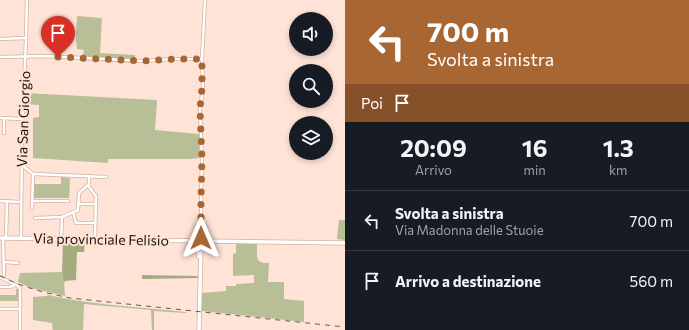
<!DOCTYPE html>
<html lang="it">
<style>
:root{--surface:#171b24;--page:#242831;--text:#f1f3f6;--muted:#9ea1a6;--line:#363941}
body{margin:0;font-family:Commissioner,sans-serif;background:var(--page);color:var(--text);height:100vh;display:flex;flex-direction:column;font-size:15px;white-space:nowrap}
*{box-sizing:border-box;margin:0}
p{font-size:13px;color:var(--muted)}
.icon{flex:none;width:22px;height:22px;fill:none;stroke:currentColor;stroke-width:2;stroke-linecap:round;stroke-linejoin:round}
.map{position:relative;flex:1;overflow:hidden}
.sheet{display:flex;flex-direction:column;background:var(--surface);width:344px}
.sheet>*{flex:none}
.top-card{background:#a86633;color:#fff;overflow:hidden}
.tools{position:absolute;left:289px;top:12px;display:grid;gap:8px}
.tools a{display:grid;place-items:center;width:44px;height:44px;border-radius:50%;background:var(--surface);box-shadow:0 2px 6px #0003;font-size:20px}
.pin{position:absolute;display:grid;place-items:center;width:34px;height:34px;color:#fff;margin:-41px -17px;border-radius:50% 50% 50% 0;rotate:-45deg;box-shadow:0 0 4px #0007}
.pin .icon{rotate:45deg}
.me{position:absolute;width:44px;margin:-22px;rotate:0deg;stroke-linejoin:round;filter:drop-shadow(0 0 3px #0008)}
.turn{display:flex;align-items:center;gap:14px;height:84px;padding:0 16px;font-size:18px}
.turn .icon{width:52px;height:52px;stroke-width:2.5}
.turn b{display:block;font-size:28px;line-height:34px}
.then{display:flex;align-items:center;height:38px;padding:0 16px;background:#0003;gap:8px;font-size:15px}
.eta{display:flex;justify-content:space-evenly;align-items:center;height:68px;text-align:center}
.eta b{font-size:24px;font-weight:700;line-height:28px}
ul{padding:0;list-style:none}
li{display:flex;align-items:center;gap:12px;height:60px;padding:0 16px;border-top:1px solid var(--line)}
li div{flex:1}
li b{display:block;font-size:15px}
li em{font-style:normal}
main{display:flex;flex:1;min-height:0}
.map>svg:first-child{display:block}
.green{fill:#b8be96}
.forest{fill:#a5ab7f}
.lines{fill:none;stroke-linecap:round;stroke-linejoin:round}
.minor-casing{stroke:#d1b1a1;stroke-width:4}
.major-casing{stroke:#d1b1a1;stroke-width:5}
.minor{stroke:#fff;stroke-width:2.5}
.major{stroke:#fff;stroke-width:3.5}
.rail{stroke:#68574f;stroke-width:1;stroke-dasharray:5 5;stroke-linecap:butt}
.route{stroke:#a86633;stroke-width:7;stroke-dasharray:0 12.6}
.labels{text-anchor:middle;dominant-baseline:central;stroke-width:4;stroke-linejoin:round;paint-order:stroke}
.street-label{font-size:14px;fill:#1d120c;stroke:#ffe3d6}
</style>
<main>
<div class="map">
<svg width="345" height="330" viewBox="0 0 345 330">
<rect width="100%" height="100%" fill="#ffe3d6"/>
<!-- green -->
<g class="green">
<path d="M 77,16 L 102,18 L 100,53 L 135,55 L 134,63 L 82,60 L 84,50 L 77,49 L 76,40 Z"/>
<path d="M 25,93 L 157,100 L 155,130 L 199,134 L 200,158 L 189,159 L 108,159 L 108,163 L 33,158 L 33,118 L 39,117 L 39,105 L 25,104 Z"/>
<path d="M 61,177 L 70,178 L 69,198 L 34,198 L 34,184 L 61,184 Z"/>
<path d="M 339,220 L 345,220 L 345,246 L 344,240 L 337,239 Z"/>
<path d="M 236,244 L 257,244 L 257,258 L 259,261 L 263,263 L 269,263 L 268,282 L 284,282 L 284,299 L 304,301 L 304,322 L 202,311 L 202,293 L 226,291 L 226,286 L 236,286 L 236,284 L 254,283 L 254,275 L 233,276 L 233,254 L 236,253 Z"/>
<path d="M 62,272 L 64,283 L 65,296 L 31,288 L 18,282 L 20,273 Z"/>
<path d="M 16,289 L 18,289 L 19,291 L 18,297 L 19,297 L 19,301 L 0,301 L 0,295 L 16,295 Z"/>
<path d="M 48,295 C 93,305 140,307 186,312 L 186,313 L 154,311 L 154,330 L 152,330 L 151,310 L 84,304 L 83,330 L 52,330 L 53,329 L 52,323 L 33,320 L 33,297 L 47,296 Z"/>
</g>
<!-- forest -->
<g class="forest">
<path d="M 63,240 L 85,241 L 84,252 L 77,252 L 76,280 L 65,281 L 64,283 L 62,272 Z"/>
<path d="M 142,275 L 198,276 L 198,278 L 146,279 L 142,279 Z"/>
</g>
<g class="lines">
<defs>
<g id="minor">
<path d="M 0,39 L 26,38"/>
<path d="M 0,57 L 44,56 L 143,61 L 174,59 L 202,59"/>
<path d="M 0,118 L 23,119"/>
<path d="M 4,133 L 4,118"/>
<path d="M 22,165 L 33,174 L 106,177"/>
<path d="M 89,176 L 89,187 L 96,196 L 95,239"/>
<path d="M 0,201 L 21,202"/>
<path d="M 32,201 L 68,201"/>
<path d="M 78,204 L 96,204"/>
<path d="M 32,208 L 33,174"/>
<path d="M 73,212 L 76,223 L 95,223"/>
<path d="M 35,218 L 62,217 L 78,210 L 79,193 L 89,184"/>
<path d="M 3,238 L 4,275"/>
<path d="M 6,238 L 7,201"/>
<path d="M 21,238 L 22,134 L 26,38 L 27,0"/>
<path d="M 61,239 L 62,217"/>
<path d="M 200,241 L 201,236 L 201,198 L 202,160 L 200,109 L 203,88 L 202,59 L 205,0"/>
<path d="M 4,262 L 18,263"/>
<path d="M 0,277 L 18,286 L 20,289 L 20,330"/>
<path d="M 0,287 L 10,287 L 15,285"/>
<path d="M 0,309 L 20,309"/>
</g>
<g id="major">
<path d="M 0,238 L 345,243"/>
<path d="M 199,257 L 197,246 L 200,241"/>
<path d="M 199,330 L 201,248 L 200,241"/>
</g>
</defs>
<!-- minor casing -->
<use href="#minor" class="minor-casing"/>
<!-- major casing -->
<use href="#major" class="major-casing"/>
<!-- minor -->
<use href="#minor" class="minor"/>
<!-- major -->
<use href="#major" class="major"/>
<!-- rail -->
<path class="rail" d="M 0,276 C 22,287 45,293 70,298 L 345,327"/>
</g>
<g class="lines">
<!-- route -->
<path class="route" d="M 58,57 L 143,61 L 174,59 L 202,59 L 202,88 L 200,109 L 202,160 L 201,198 L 201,238"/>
</g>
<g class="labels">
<!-- street labels -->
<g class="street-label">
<text transform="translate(23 119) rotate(-88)">Via San Giorgio</text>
<text transform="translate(101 239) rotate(1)">Via provinciale Felisio</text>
</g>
</g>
</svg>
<div class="tools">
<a><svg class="icon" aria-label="sound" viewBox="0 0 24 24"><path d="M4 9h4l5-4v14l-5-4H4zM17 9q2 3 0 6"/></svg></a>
<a><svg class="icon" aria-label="search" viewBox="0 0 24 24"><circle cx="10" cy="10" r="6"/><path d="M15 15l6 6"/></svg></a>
<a><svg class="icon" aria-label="layers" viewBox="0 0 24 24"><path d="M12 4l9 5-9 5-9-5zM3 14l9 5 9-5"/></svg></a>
</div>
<div class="pin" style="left:58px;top:57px;background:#d93025"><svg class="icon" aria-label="arrive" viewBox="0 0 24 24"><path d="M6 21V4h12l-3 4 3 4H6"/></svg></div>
<svg class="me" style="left:201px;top:238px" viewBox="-20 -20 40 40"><path d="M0-17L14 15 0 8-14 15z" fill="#a86633" stroke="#fff" stroke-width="4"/></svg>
</div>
<section class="sheet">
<div class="top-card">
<div class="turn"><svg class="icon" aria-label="left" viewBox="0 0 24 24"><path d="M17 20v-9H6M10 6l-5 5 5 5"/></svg><div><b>700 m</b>Svolta a sinistra</div></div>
<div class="then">Poi<svg class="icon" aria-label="arrive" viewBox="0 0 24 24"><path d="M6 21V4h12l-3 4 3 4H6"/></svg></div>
</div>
<div class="eta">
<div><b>20:09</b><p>Arrivo</p></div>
<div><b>16</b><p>min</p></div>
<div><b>1.3</b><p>km</p></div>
</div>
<ul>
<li><svg class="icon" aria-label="left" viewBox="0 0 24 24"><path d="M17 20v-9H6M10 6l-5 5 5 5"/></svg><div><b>Svolta a sinistra</b><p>Via Madonna delle Stuoie</p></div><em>700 m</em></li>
<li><svg class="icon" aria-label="arrive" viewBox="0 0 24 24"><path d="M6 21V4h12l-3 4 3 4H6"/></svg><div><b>Arrivo a destinazione</b></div><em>560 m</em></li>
</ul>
</section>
</main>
